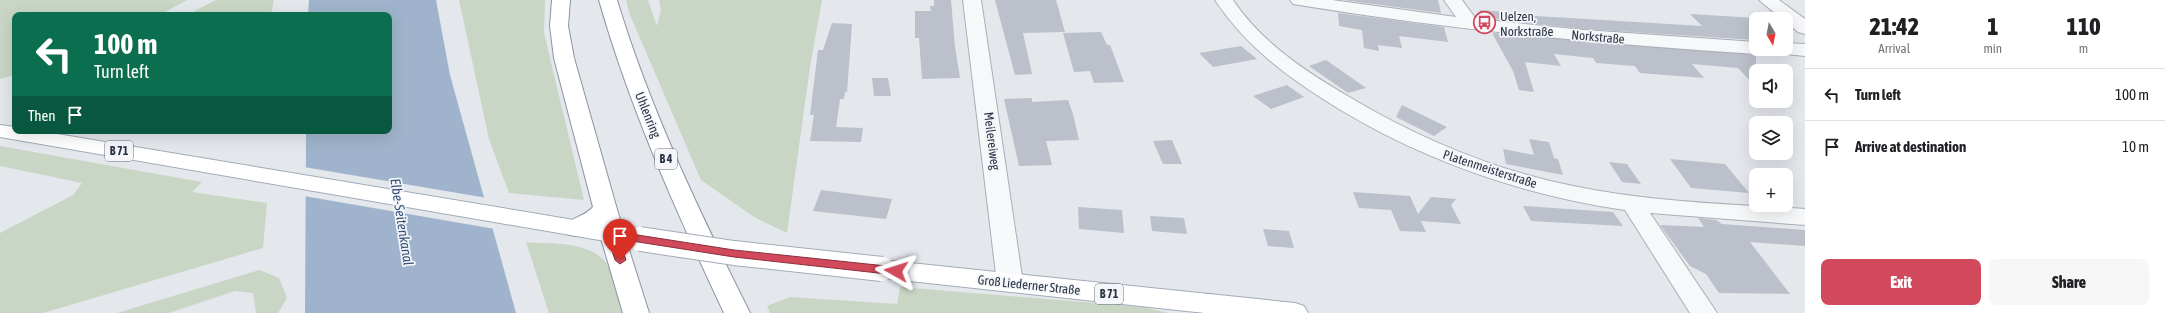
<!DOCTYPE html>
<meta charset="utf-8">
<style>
:root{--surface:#fff;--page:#f6f6f6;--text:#202124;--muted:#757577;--line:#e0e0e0;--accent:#d1495b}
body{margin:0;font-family:"Asap Condensed",sans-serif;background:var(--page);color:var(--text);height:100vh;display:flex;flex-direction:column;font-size:15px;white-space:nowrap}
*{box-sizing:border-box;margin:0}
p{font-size:13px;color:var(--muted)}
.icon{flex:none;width:22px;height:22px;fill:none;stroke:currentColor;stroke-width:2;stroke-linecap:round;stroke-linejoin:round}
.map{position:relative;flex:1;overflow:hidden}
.drawer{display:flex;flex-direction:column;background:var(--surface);width:360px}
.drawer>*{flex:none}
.top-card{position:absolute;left:12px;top:12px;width:380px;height:122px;border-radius:8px;box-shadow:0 4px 16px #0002;background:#0b6e4f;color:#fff;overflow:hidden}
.needle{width:26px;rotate:170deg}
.fabs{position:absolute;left:1749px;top:12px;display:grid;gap:8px}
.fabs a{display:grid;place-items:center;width:44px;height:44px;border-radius:8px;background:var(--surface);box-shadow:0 4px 16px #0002;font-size:20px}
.pin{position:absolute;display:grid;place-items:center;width:34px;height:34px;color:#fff;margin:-41px -17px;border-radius:50% 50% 50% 0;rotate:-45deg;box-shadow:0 0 4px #0007}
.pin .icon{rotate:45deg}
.me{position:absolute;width:44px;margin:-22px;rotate:276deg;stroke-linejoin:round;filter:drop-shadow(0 0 3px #0008)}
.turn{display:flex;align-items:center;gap:14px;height:84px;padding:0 16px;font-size:18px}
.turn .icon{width:52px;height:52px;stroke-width:2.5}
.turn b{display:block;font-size:28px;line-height:34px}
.then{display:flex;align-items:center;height:38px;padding:0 16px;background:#0003;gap:8px;font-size:15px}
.eta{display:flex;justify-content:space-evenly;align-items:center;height:68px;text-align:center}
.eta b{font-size:24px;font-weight:800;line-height:28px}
.action{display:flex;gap:8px;margin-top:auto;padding:8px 16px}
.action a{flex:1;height:46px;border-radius:8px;background:var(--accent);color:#fff;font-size:16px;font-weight:800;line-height:46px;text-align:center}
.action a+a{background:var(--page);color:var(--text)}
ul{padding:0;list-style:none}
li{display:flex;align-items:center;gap:12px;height:52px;padding:0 16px;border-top:1px solid var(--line)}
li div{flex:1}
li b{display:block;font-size:15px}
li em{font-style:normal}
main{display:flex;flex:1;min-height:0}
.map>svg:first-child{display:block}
.green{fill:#c9d6c5}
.water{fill:#9fb4cc}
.pier{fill:#e4e7ec}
.building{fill:#bbc0ca}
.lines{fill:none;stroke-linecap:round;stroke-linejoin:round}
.minor-casing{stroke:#a9aeb7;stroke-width:2}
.major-casing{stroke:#a3abb8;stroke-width:2}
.highway-casing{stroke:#8b94a3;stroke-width:2}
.minor{fill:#f7f8fa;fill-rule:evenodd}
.major{fill:#fff;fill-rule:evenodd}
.highway{fill:#fff;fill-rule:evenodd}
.major-bridge-casing{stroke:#a3abb8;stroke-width:26;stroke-linecap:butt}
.major-bridge{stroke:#fff;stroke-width:24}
.route{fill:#d1495b;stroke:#882f3b}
.labels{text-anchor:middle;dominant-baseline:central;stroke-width:3.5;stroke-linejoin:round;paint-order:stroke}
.shield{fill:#f4f6f9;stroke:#676e7b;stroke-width:1}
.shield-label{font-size:12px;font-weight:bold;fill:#2b3445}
.poi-label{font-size:13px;fill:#2b3445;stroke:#f4f6f9;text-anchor:start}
.street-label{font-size:13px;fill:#2b3445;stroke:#f4f6f9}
.water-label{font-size:14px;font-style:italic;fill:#34527a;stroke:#f4f6f9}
</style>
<main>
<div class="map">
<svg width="1805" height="313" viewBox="0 0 1805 313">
<rect width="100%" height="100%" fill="#e4e7ec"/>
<!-- green -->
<g class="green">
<path d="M 0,0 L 187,0 L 159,15 L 15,15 L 15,75 L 0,79 Z"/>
<path d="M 216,0 L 274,0 L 271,15 L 187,15 Z"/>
<path d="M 459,0 L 545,0 L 544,33 L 584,200 L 509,193 L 489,139 Z"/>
<path d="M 626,0 L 648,0 L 657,26 L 661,10 L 659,0 L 822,0 L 810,67 L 787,233 L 754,217 L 701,180 L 630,15 Z"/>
<path d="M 0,146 L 202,182 L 192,192 L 267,203 L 263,248 L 43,313 L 0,313 L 0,233 L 73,195 L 82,183 L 0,166 Z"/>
<path d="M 526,242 C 557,245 598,239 613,274 C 619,286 620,301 624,313 L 549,313 Z"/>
<path d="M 259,270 L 279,278 L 287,298 L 278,313 L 256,313 L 253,293 L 235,291 L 169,313 L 117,313 Z"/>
<path d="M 900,287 L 1144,307 L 1168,313 L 770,313 L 767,306 L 790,297 L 897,304 Z"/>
</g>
<!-- water -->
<path class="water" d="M 309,0 L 436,0 L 450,75 L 516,313 L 305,313 L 306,131 L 389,131 L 389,15 L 308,15 Z"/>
<!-- pier -->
<path class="pier" d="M 304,167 L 487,198 L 495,229 L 304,196 Z"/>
<!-- building -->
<g class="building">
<path d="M 934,0 L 951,0 L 955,47 L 960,78 L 922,79 L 919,38 L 915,38 L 915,11 L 931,11 L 930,6 L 934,6 Z"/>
<path d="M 995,0 L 1056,0 L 1065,32 L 1023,33 L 1032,74 L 1015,75 Z"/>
<path d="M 1343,0 L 1438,0 L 1441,13 Z"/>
<path d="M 1479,10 L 1520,13 L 1521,15 L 1702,26 L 1690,14 L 1756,18 L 1756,40 L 1584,29 L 1484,18 Z"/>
<path d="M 1338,13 L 1444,27 L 1448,42 L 1399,36 L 1402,48 L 1378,45 L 1379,51 L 1364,48 L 1362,30 L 1339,26 Z"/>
<path d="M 832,23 L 852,24 L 847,92 L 845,92 L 844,99 L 840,99 L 836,127 L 863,128 L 861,142 L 810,141 L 814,115 L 810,115 L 818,50 L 823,50 Z"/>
<path d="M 1101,32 L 1107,45 L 1110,45 L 1124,82 L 1094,83 L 1090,71 L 1074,72 L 1063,33 Z"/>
<path d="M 1492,33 L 1756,55 L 1756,87 L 1738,68 L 1692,64 L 1704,78 L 1640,73 L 1635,66 L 1596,63 L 1593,58 L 1554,54 L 1561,66 L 1525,62 L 1534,92 L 1519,90 L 1513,71 Z"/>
<path d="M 1241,46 L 1257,59 L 1213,67 L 1199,53 Z"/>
<path d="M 1326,60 L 1339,69 L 1366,88 L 1348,93 L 1309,66 Z"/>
<path d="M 872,78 L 888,78 L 891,96 L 874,96 Z"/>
<path d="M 1287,85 L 1304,97 L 1271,109 L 1253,96 Z"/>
<path d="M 1032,98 L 1032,102 L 1068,100 L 1073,114 L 1079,140 L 1046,141 L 1052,165 L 1019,166 L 1004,99 Z"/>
<path d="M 1402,105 L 1447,127 L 1434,136 L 1396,117 Z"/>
<path d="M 1529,139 L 1549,142 L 1554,158 L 1558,159 L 1563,175 L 1506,164 L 1503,149 L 1534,155 Z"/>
<path d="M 1172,140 L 1182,164 L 1163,164 L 1153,141 Z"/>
<path d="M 1670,159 L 1725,164 L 1749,193 L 1691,188 Z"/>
<path d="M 1609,162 L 1627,164 L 1641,184 L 1622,182 Z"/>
<path d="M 821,190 L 892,199 L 886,219 L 813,211 Z"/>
<path d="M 1353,192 L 1410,196 L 1418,214 L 1431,197 L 1456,199 L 1451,205 L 1461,224 L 1421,221 L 1426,232 L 1400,231 L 1391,210 L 1359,208 Z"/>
<path d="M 1523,206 L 1613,212 L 1623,226 L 1531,221 Z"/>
<path d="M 1078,207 L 1122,210 L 1124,233 L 1079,229 Z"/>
<path d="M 1150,216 L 1184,218 L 1187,234 L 1152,231 Z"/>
<path d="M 1698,218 L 1716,220 L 1722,224 L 1805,230 L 1805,246 L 1750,242 L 1790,294 L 1719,293 L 1706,274 L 1690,266 L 1660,225 L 1704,227 Z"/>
<path d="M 1263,229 L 1289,231 L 1294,248 L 1268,246 Z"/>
</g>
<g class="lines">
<defs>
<g id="minor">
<path d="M 963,0 L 981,0 L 1023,283 L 1019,289 L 1010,292 L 1001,289 L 997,283 Z"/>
<path d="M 1215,0 L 1233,0 C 1262,43 1306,72 1351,98 C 1420,139 1494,170 1573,186 C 1649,202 1728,204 1805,209 L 1805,225 L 1650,213 L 1717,313 L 1690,313 L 1625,210 C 1523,195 1427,162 1339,109 C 1290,79 1247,48 1215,0 Z"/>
<path d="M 1290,0 L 1332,0 L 1456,17 L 1444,0 L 1462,0 L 1476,19 L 1584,30 L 1756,42 L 1756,49 L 1765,49 L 1763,52 L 1756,54 C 1603,44 1451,30 1299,5 L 1293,4 Z"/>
<path d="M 1759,0 L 1779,0 L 1805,19 L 1805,34 L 1798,32 L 1786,22 L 1786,19 L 1782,19 Z"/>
<path d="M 1786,43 L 1805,44 L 1805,56 L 1775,53 L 1773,49 L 1786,49 Z"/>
</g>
<g id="major">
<path d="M 0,125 L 15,127 L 15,131 L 39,131 L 640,231 L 649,233 L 652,239 L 649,245 L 640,247 L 0,137 Z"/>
<path d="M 882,260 L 1295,303 L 1304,306 L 1308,313 L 1205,313 L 882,278 L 873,275 L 869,269 L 873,263 Z"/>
</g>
<g id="highway">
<path d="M 552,0 L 570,0 L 568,26 L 574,58 L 624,234 L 649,313 L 623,313 L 598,228 L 575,236 L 567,234 L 563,228 C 570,217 583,218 593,207 L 554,58 L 550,26 Z"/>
<path d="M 599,0 L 617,0 C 650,109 699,211 750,313 L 724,313 C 676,211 630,109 599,0 Z"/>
<path d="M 1208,294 L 1239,306 L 1243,313 L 1204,313 L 1199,311 L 1195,304 L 1199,297 Z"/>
</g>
</defs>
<!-- minor casing -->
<use href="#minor" class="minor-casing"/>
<!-- major casing -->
<use href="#major" class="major-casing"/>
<!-- highway casing -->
<use href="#highway" class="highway-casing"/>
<!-- minor -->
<use href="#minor" class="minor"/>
<!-- major -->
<use href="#major" class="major"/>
<!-- highway -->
<use href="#highway" class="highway"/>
<defs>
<path id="major-bridge" d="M 640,239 L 734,253 L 882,269"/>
</defs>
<!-- major-bridge casing -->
<use href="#major-bridge" class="major-bridge-casing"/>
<!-- major-bridge -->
<use href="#major-bridge" class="major-bridge"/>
</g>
<!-- route -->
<path class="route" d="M 612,231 L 734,250 L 896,267 L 901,271 L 896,275 L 734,257 L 619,239 L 626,260 L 620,264 L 615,260 L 607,234 Z"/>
<!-- icons -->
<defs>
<symbol id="bus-ring" viewBox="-11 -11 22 22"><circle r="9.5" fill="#f4f6f9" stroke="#d1495b" stroke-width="1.5"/><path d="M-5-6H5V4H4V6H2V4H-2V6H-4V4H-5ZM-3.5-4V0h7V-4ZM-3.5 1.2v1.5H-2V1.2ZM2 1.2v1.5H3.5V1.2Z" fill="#d1495b"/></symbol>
</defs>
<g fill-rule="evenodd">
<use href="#bus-ring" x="1472" y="10" width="25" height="25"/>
</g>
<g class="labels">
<!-- shield labels -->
<g class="shield">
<rect x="105" y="141" width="28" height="20" rx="3"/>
<rect x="655" y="149" width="22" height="20" rx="3"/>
<rect x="1095" y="284" width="28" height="20" rx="3"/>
</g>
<g class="shield-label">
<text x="119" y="151">B 71</text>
<text x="666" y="159">B 4</text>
<text x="1109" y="294">B 71</text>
</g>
<!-- poi labels -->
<g class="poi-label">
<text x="1500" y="16">Uelzen,<tspan x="1500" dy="15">Norkstraße</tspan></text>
</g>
<!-- street labels -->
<g class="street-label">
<text transform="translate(1598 37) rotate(5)">Norkstraße</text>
<text transform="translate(648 115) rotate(68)">Uhlenring</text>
<text transform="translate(992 141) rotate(83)">Meilereiweg</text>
<text transform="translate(1490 169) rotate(18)">Platenmeisterstraße</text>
<text transform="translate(1029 285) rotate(6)">Groß Liederner Straße</text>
</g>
<!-- water labels -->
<g class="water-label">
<text transform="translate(402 222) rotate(81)">Elbe-Seitenkanal</text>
</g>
</g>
</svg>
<div class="fabs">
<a><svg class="needle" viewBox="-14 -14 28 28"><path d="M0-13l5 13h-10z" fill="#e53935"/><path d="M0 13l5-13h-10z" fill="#757577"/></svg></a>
<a><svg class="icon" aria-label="sound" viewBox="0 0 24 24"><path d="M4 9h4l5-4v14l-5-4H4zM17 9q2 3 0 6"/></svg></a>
<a><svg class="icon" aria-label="layers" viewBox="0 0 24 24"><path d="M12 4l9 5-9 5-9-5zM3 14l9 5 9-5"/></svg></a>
<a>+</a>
</div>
<div class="pin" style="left:620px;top:260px;background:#d93025"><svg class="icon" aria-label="arrive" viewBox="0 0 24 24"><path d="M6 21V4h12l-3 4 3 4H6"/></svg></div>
<svg class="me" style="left:896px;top:271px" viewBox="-20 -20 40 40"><path d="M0-17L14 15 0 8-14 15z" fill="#d1495b" stroke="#fff" stroke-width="4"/></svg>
<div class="top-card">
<div class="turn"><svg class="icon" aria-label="left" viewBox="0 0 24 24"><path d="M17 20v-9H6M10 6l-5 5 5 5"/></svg><div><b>100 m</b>Turn left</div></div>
<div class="then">Then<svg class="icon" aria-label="arrive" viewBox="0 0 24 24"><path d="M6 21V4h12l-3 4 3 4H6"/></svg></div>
</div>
</div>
<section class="drawer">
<div class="eta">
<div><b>21:42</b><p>Arrival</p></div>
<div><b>1</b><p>min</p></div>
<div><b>110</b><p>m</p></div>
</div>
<ul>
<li><svg class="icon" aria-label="left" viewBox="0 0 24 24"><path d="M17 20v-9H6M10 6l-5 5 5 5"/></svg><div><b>Turn left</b></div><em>100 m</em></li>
<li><svg class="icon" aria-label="arrive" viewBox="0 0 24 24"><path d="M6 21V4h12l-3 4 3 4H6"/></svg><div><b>Arrive at destination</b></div><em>10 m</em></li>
</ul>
<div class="action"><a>Exit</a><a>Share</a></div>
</section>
</main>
